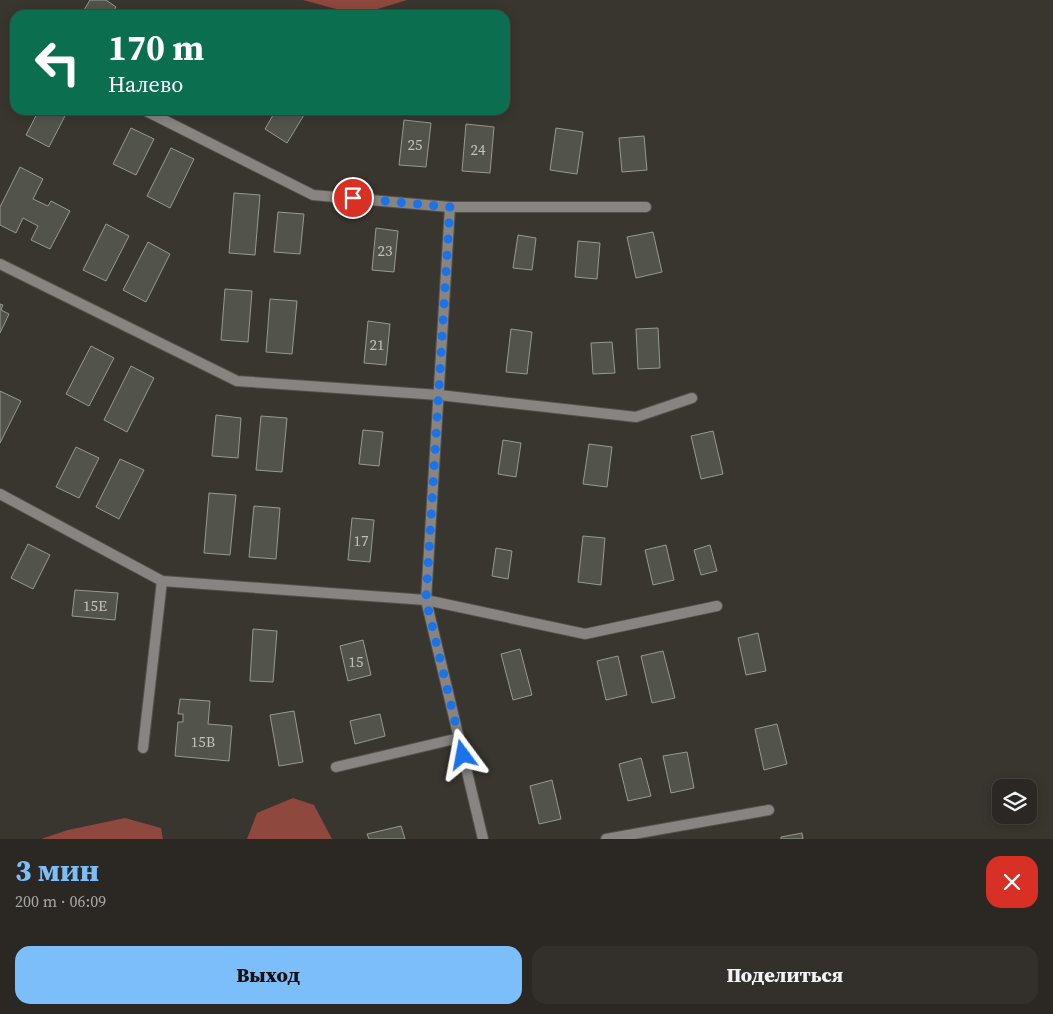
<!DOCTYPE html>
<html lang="ru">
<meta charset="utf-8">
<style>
:root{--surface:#2b2823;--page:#33302b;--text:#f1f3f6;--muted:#a6a6a6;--line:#474441;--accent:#7cbef9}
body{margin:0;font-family:"Source Serif 4",serif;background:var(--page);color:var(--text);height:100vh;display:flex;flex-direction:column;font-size:19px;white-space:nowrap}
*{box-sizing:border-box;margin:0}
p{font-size:16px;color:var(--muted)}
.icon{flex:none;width:28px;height:28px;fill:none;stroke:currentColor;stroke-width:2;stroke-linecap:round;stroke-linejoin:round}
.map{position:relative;height:839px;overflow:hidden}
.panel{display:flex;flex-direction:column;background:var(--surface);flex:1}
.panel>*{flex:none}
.hud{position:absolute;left:10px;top:10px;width:500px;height:105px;border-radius:15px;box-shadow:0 2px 12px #0003,0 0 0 1px var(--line);background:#0b6e4f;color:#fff;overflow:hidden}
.buttons{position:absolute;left:992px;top:779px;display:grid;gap:10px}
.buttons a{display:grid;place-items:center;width:45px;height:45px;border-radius:10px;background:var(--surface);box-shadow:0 2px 12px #0003,0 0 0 1px var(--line);font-size:25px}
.pin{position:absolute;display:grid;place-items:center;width:42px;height:42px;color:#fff;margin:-21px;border:2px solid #fff;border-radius:50%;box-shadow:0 1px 5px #0007}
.me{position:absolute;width:55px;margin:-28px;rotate:347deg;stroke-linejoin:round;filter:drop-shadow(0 0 4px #0008)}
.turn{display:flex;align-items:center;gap:18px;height:105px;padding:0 15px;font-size:22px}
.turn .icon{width:65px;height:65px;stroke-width:2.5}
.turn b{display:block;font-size:35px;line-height:42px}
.round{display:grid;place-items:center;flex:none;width:52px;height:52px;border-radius:15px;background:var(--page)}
.head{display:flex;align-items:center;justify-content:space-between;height:85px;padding:0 15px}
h1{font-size:30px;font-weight:800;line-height:38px;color:var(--accent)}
.primary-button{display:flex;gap:10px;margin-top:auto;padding:10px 15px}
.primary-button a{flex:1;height:58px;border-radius:15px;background:var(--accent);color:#111;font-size:20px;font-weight:800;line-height:58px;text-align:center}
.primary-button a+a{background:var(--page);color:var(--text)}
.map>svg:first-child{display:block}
.forest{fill:#8e483e}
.building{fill:#52544c;stroke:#979a91}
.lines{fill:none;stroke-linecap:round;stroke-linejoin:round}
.lane-casing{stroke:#55524b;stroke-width:12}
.street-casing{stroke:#55524b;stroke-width:12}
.lane{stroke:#878481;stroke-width:10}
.street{stroke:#878481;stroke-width:10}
.route{stroke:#1a73e8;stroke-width:9;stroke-dasharray:0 16.2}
.labels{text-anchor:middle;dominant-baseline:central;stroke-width:4.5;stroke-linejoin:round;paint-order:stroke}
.number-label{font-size:15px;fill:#c2c1bb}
</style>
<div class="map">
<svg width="1053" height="839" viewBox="0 0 1053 839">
<rect width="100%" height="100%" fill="#39362f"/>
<!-- forest -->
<g class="forest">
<path d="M 303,0 L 407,0 L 358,15 Z"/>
<path d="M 293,798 L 314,805 L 332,839 L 247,839 L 257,813 Z"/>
<path d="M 125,818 L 161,828 L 163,839 L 41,839 L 68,830 Z"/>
</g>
<!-- building -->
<g class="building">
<path d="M 90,0 L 106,0 L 116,7 L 111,15 L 81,15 Z"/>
<path d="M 39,110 L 68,110 L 49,147 L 26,135 Z"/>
<path d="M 276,110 L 307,110 L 287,143 L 265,129 Z"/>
<path d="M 404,120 L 431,123 L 426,167 L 399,165 Z"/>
<path d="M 466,124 L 494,127 L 490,173 L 462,171 Z"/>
<path d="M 131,128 L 154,139 L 136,175 L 113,164 Z"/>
<path d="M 556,128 L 583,132 L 577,174 L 550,170 Z"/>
<path d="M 644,136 L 647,170 L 622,172 L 619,138 Z"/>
<path d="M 171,148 L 194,159 L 170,208 L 147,196 Z"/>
<path d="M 20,167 L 43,179 L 33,199 L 48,206 L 51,201 L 70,211 L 50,249 L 31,240 L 38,226 L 23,218 L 16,233 L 0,225 L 0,207 Z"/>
<path d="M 234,193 L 260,195 L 255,255 L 229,253 Z"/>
<path d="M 278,212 L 304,214 L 300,254 L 274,252 Z"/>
<path d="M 106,224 L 129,236 L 106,281 L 83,270 Z"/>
<path d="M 376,228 L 398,231 L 394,272 L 372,270 Z"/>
<path d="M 653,232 L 662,272 L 636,278 L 627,237 Z"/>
<path d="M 518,235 L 536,238 L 532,270 L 513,268 Z"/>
<path d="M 578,241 L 600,243 L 597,279 L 575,277 Z"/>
<path d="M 148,242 L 170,254 L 146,302 L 123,290 Z"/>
<path d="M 225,289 L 252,291 L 248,342 L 221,340 Z"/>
<path d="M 270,299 L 297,301 L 292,354 L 266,352 Z"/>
<path d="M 0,304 L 3,305 L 1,310 L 9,314 L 0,333 Z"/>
<path d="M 368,321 L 390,324 L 386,365 L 364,363 Z"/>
<path d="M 658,328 L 660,368 L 638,369 L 636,329 Z"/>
<path d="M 511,329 L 532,332 L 527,374 L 506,372 Z"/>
<path d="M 612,342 L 615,373 L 593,374 L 591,343 Z"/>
<path d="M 91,346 L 114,358 L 89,406 L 66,394 Z"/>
<path d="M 131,366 L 154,378 L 127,432 L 104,420 Z"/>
<path d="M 0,391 L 21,401 L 0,443 Z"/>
<path d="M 216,415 L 241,418 L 238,458 L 212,456 Z"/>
<path d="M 261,416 L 287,418 L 282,472 L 256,470 Z"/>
<path d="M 363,430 L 383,432 L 379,466 L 359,464 Z"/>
<path d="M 713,431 L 723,474 L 701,479 L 691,436 Z"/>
<path d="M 503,440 L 521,443 L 516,477 L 498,474 Z"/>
<path d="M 589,444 L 612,447 L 607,487 L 583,484 Z"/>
<path d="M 76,447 L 99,458 L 79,498 L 56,487 Z"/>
<path d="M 120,459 L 144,470 L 119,519 L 96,507 Z"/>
<path d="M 209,493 L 236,495 L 230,555 L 204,553 Z"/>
<path d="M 254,506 L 280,508 L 276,559 L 249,557 Z"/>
<path d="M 352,518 L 374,520 L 370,562 L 348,560 Z"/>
<path d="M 583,536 L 605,538 L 601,585 L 578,582 Z"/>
<path d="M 28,544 L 50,555 L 33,589 L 11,578 Z"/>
<path d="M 666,545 L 674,580 L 653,585 L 645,550 Z"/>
<path d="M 710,545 L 717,571 L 701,575 L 694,550 Z"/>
<path d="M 496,548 L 512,551 L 508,579 L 492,576 Z"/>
<path d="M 75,590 L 118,593 L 115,620 L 72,616 Z"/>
<path d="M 253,629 L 277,631 L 273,682 L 250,681 Z"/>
<path d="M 758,633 L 766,671 L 746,675 L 738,638 Z"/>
<path d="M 363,640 L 371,675 L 348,681 L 340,646 Z"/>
<path d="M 520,649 L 532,695 L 513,700 L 501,654 Z"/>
<path d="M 663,651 L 675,698 L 652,703 L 641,656 Z"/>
<path d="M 618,656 L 627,695 L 606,700 L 597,661 Z"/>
<path d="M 180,699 L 210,701 L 208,724 L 232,726 L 229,761 L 175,756 L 178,722 L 183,722 L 183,714 L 178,714 Z"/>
<path d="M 294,711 L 303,762 L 279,766 L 270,715 Z"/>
<path d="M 380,714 L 385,736 L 355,744 L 350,721 Z"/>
<path d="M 777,724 L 787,764 L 764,770 L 755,729 Z"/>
<path d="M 687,752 L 694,788 L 671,793 L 663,756 Z"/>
<path d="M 641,758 L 651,796 L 628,801 L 619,764 Z"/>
<path d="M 552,780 L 561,819 L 539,824 L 530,786 Z"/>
<path d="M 401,826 L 405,839 L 369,839 L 367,834 Z"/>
<path d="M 802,833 L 803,839 L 781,839 L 781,837 Z"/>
</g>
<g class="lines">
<defs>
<g id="lane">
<path d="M 144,110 L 313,195 L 450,207 L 646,207"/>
<path d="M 0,264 L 237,381 L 439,395 L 636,417 L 692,398"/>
<path d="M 0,494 L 162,581 L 426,600 L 585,634 L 717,606"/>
<path d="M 143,748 L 162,581"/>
<path d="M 336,767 L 459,738"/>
<path d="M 606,839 L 769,810"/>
</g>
<path id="street" d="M 450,207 L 426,600 L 483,839"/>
</defs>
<!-- lane casing -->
<use href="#lane" class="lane-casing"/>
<!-- street casing -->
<use href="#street" class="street-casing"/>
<!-- lane -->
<use href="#lane" class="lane"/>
<!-- street -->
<use href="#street" class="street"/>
</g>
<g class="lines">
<!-- route -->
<path class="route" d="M 353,198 L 450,207 L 426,600 L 463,755"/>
</g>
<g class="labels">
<!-- number labels -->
<g class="number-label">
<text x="415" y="144">25</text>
<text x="478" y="149">24</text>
<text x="385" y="250">23</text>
<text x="377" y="344">21</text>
<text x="361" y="540">17</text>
<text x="95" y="605">15Е</text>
<text x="356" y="661">15</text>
<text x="203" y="741">15В</text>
</g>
</g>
</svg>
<div class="buttons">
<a><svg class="icon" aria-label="layers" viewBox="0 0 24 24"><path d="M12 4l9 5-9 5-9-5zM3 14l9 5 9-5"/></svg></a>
</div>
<div class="pin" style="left:353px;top:198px;background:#d93025"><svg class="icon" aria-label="arrive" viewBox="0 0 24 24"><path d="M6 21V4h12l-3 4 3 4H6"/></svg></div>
<svg class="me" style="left:463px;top:755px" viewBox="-20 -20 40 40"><path d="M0-17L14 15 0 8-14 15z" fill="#1a73e8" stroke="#fff" stroke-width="4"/></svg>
<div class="hud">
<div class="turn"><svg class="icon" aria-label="left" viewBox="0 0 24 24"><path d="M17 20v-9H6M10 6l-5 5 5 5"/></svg><div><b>170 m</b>Налево</div></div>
</div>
</div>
<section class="panel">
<div class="head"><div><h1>3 мин</h1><p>200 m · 06:09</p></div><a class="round" style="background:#d93025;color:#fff"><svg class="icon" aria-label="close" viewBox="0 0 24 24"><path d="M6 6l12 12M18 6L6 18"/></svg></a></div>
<div class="primary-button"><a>Выход</a><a>Поделиться</a></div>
</section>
